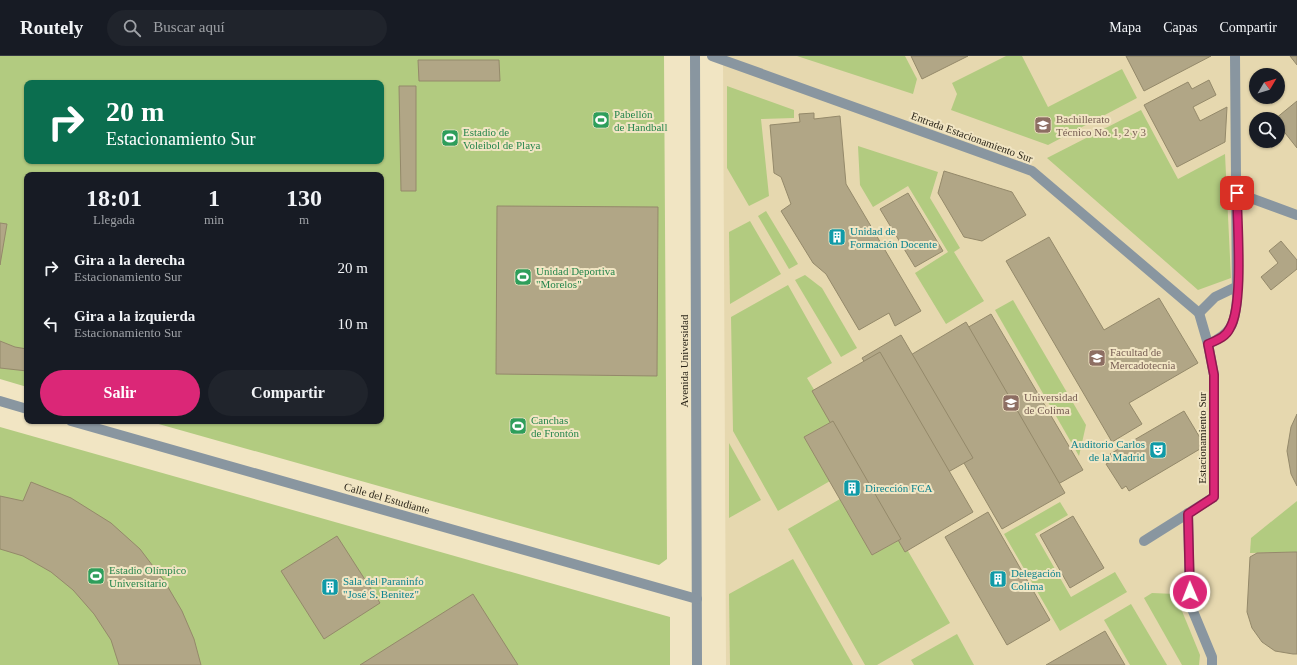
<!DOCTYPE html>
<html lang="es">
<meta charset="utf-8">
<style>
:root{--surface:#171b24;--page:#20242c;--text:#f1f3f6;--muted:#9ea1a6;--line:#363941;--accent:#db2777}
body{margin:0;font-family:"Times New Roman",serif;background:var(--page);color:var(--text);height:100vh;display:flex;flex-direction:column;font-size:15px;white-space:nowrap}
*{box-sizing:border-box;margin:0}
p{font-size:13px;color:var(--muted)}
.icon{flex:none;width:22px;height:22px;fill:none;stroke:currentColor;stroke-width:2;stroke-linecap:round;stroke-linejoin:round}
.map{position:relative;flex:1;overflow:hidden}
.panel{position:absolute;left:24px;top:116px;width:360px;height:252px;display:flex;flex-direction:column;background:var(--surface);border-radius:8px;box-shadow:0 1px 3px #0004}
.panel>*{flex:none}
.banner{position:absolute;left:24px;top:24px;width:360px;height:84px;border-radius:8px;box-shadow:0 1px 3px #0004;background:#0b6e4f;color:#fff;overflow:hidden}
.needle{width:26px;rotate:52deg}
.controls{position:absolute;left:1249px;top:12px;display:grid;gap:8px}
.controls a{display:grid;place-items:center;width:36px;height:36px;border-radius:50%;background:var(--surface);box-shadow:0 1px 3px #0004;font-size:20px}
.pin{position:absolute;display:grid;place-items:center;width:34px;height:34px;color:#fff;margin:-17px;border-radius:8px;box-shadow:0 2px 6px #0006}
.me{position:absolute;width:44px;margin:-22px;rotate:359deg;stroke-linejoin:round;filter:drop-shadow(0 0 3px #0008)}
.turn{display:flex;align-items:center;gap:14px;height:84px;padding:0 16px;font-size:18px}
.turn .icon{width:52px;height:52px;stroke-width:2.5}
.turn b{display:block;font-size:28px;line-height:34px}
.eta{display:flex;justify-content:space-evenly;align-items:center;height:68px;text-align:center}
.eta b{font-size:24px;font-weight:800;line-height:28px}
.cta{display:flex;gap:8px;margin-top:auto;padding:8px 16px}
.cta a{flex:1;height:46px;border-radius:24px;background:var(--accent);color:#fff;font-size:16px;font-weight:800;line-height:46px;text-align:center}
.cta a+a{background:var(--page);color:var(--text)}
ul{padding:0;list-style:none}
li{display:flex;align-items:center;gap:12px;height:56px;padding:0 16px}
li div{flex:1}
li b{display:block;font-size:15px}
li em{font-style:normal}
header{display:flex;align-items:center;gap:24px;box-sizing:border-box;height:56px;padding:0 20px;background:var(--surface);border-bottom:1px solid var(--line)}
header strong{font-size:19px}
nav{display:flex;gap:22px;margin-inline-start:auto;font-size:14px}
.search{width:280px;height:36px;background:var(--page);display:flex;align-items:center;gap:10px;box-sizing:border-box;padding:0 14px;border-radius:22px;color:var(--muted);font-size:15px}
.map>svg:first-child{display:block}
.built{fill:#e6d8af;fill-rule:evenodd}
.green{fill:#b2cb80;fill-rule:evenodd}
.building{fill:#b1a686;stroke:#94896a}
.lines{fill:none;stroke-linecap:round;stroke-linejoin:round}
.minor{stroke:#8996a0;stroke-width:10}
.route-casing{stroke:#8e194d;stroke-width:10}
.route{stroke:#db2777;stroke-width:7}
.labels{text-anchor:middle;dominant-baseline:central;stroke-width:4;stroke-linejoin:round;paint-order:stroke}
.leisure-label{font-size:11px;fill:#27864d;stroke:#f1e5c3;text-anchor:start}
.education-label{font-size:11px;fill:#785e54;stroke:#f1e5c3;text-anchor:start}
.street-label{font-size:11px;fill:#2a2519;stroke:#f1e5c3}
.culture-label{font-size:11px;fill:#0d838f;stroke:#f1e5c3;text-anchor:start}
</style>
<header>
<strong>Routely</strong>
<div class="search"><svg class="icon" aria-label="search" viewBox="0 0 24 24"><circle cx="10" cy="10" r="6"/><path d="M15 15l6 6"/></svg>Buscar aquí</div>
<nav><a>Mapa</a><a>Capas</a><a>Compartir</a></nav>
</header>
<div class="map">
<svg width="1297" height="609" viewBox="0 0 1297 609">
<rect width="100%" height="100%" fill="#f1e5c3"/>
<!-- built -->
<path class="built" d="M 723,0 L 1297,0 L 1297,609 L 726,609 ZM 1256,19 L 1278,19 L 1278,41 L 1256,41 ZM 1256,63 L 1278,63 L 1278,85 L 1256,85 Z"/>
<!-- green -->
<g class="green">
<path d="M 0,0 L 664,0 L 667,503 L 659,509 L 148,365 L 381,365 L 381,119 L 27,119 L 27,331 L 0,323 ZM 27,27 L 381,27 L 381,105 L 27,105 Z"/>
<path d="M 797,0 L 905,0 L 917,23 L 913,38 Z"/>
<path d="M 1006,0 L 1022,0 L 1048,51 L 1122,13 L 1137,42 L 1048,89 L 951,54 L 957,38 L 952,27 Z"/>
<path d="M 727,30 L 794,54 L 794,62 L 761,63 L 769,140 L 749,150 L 727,112 Z"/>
<path d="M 1141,54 L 1178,123 L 1225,98 L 1231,222 L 1198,234 L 1047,102 Z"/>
<path d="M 858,90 L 938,116 L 930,142 L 960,192 L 954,196 L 984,245 L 946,268 L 915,217 L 948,196 L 908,130 L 873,151 L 860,129 Z"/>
<path d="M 766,155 L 798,208 L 789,213 L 758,160 Z"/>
<path d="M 750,165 L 781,218 L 730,248 L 729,176 Z"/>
<path d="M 805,219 L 822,232 L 857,292 L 841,301 L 795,224 Z"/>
<path d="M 788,229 L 832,307 L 807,322 L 833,365 L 804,381 L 830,425 L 778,455 L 733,375 L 731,261 Z"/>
<path d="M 1013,244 L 1086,369 L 1079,400 L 995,254 Z"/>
<path d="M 0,371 L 670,561 L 670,609 L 0,609 Z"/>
<path d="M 729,387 L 761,444 L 729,462 Z"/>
<path d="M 840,443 L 872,499 L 901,483 L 950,567 L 877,609 L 865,609 L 788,473 Z"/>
<path d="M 1297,445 L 1297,496 L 1250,497 L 1251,482 Z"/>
<path d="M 1060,446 L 1068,459 L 1035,478 L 1071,541 L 1115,516 L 1127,536 L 1060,575 L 1004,478 Z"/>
<path d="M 793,503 L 853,609 L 730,609 L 729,538 Z"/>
<path d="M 1152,537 L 1175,538 L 1200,599 L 1199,609 L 1182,609 L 1144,542 Z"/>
<path d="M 1131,548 L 1167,609 L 1130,609 L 1104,564 Z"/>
<path d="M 957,578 L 974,609 L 914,609 L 911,604 Z"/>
</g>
<!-- building -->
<g class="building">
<path d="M 911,0 L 968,0 L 922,23 Z"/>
<path d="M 1126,0 L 1211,0 L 1144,35 Z"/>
<path d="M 1290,0 L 1297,0 L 1297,9 Z"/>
<path d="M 418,4 L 499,4 L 500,25 L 419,25 Z"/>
<path d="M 1209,24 L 1216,39 L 1193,51 L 1200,65 L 1227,51 L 1225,86 L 1177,111 L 1144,49 L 1188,26 L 1192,33 Z"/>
<path d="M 399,30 L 416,30 L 416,135 L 401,135 Z"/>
<path d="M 1297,45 L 1297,92 L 1278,68 L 1278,63 L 1275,63 Z"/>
<path d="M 814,57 L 814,63 L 840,60 L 846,128 L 921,255 L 895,270 L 889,257 L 859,274 L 826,218 L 813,207 L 781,155 L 791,148 L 781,121 L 774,117 L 770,69 L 800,66 L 799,58 Z"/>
<path d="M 944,115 L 1012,136 L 1026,159 L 982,185 L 964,181 L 938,137 Z"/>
<path d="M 908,137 L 943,195 L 915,211 L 880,153 Z"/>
<path d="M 497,150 L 658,151 L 657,320 L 496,318 Z"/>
<path d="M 0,167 L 7,168 L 0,209 Z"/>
<path d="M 1049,181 L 1104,274 L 1159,242 L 1198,307 L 1129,347 L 1142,368 L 1112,386 L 1006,205 Z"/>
<path d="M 1281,185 L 1297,204 L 1297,213 L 1271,234 L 1261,221 L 1278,207 L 1269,195 Z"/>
<path d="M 991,258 L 1083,414 L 1044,436 L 953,280 Z"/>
<path d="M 966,266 L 1065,437 L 1002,473 L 904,303 Z"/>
<path d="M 901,279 L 973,402 L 934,424 L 862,302 Z"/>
<path d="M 0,285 L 15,291 L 27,293 L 27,315 L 0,312 Z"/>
<path d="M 880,296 L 973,456 L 905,496 L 812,335 Z"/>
<path d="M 1184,355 L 1205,390 L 1129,435 L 1126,430 L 1122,433 L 1106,408 L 1114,404 L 1110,398 Z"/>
<path d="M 1297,358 L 1297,430 L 1291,418 L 1287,395 L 1291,371 Z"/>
<path d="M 833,365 L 901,483 L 872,499 L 804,381 Z"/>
<path d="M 31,426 L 71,442 L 111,467 L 140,493 L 165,526 L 182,555 L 194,583 L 201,609 L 119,609 L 111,584 L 94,558 L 73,534 L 51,516 L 23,500 L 0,493 L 0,440 L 23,445 Z"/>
<path d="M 988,456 L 1050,564 L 1007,589 L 945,481 Z"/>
<path d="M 1073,460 L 1104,512 L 1070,532 L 1040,479 Z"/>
<path d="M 337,480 L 380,547 L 324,583 L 281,515 Z"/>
<path d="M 1295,496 L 1297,496 L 1297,598 L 1293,598 L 1275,595 L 1262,586 L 1252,572 L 1247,556 L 1250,501 L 1257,497 Z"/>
<path d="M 473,538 L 518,609 L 360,609 L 398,585 Z"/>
<path d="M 1105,575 L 1125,609 L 1046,609 Z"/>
</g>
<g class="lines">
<!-- minor -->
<g class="minor">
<path d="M 695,0 L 697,609"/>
<path d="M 712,0 L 1032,115 L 1199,257 L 1208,288 L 1214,319 L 1214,441 L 1144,485"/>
<path d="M 1237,137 L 1297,159"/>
<path d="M 1199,257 L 1215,241 L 1238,230"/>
<path d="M 1208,288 C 1232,278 1235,267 1237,243 L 1235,0"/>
<path d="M 0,345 L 27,353"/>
<path d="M 71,365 L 697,543"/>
<path d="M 1188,457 L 1190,548 L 1212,601 L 1212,609"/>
</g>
</g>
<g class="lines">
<defs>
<path id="route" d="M 1190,536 L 1188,458 L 1214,441 L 1214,319 L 1208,288 C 1217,284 1226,281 1230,272 C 1244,249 1237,167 1237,137"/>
</defs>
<!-- route casing -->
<use href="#route" class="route-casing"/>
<!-- route -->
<use href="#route" class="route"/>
</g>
<!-- icons -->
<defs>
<symbol id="stadium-square" viewBox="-11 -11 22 22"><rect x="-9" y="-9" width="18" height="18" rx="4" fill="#2e9e5b" stroke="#f1e5c3"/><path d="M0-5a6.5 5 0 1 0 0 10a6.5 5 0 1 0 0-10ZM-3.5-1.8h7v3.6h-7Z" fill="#fff"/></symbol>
<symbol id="university-square" viewBox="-11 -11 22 22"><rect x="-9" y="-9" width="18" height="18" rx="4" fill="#8d6e63" stroke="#f1e5c3"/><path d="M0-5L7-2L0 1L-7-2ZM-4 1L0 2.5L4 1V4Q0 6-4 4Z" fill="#fff"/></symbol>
<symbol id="building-square" viewBox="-11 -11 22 22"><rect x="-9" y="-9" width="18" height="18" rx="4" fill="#0f9aa8" stroke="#f1e5c3"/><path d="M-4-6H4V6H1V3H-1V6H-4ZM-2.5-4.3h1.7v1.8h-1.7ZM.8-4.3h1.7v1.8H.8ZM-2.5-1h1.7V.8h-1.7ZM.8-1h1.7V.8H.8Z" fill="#fff"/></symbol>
<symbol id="theatre-square" viewBox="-11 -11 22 22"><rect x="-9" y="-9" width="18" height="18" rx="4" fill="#0f9aa8" stroke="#f1e5c3"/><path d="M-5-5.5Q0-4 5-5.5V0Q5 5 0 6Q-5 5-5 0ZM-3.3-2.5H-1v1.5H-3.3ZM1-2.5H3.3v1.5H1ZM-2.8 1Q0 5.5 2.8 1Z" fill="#fff"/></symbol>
</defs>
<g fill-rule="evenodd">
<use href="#stadium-square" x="591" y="54" width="20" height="20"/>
<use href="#university-square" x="1033" y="59" width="20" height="20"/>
<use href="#stadium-square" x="440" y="72" width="20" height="20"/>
<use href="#building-square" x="827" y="171" width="20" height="20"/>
<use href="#stadium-square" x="513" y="211" width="20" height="20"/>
<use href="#university-square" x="1087" y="292" width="20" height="20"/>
<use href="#university-square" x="1001" y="337" width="20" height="20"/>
<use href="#stadium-square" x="508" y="360" width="20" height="20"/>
<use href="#theatre-square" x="1148" y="384" width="20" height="20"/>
<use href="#building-square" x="842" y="422" width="20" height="20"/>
<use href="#stadium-square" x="86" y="510" width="20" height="20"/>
<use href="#building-square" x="988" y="513" width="20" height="20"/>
<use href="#building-square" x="320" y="521" width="20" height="20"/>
</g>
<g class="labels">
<!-- leisure labels -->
<g class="leisure-label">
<text x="614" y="58">Pabellón<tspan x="614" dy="13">de Handball</tspan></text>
<text x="463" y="76">Estadio de<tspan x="463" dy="13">Voleibol de Playa</tspan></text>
<text x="536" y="215">Unidad Deportiva<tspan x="536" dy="13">"Morelos"</tspan></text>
<text x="531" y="364">Canchas<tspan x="531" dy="13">de Frontón</tspan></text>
<text x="109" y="514">Estadio Olímpico<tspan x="109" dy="13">Universitario</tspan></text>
</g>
<!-- education labels -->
<g class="education-label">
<text x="1056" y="63">Bachillerato<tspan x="1056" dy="13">Técnico No. 1, 2 y 3</tspan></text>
<text x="1110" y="296">Facultad de<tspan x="1110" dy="13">Mercadotecnia</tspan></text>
<text x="1024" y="341">Universidad<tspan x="1024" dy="13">de Colima</tspan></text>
</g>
<!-- street labels -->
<g class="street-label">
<text transform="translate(972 81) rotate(20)">Entrada Estacionamiento Sur</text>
<text transform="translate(684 305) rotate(-90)">Avenida Universidad</text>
<text transform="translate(1202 382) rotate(-90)">Estacionamiento Sur</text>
<text transform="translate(387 442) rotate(16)">Calle del Estudiante</text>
</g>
<!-- culture labels -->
<g class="culture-label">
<text x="850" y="175">Unidad de<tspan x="850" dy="13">Formación Docente</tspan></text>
<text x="1145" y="388" text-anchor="end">Auditorio Carlos<tspan x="1145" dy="13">de la Madrid</tspan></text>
<text x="865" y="432">Dirección FCA</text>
<text x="1011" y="517">Delegación<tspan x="1011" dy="13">Colima</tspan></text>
<text x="343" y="525">Sala del Paraninfo<tspan x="343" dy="13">"José S. Benitez"</tspan></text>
</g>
</g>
</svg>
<div class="controls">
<a><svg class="needle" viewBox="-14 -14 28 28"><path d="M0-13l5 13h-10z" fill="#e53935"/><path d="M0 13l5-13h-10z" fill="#9ea1a6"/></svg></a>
<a><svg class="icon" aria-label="search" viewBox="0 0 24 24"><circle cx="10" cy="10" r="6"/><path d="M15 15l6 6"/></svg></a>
</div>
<div class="pin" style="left:1237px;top:137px;background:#d93025"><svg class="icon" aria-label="arrive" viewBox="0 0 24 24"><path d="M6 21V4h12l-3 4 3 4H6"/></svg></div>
<svg class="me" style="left:1190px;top:536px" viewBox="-20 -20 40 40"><circle r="17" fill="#db2777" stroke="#fff" stroke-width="3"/><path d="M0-11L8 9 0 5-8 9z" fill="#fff"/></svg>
<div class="banner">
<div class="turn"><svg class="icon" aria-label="right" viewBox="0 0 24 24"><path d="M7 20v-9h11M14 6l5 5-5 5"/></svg><div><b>20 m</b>Estacionamiento Sur</div></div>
</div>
<section class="panel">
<div class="eta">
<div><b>18:01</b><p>Llegada</p></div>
<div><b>1</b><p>min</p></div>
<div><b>130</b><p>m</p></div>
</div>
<ul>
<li><svg class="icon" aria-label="right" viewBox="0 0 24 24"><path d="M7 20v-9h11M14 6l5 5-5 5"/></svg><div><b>Gira a la derecha</b><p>Estacionamiento Sur</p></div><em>20 m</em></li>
<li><svg class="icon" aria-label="left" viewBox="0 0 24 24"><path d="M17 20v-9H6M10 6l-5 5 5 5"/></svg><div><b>Gira a la izquierda</b><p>Estacionamiento Sur</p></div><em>10 m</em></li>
</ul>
<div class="cta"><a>Salir</a><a>Compartir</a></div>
</section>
</div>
